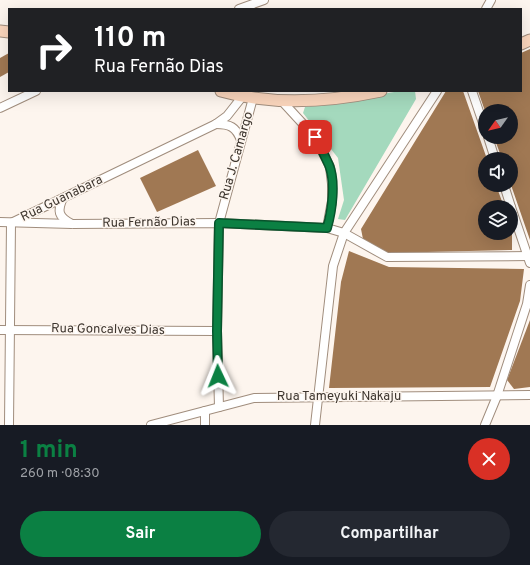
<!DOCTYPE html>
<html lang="pt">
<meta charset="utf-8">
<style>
:root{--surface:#171b24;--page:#242831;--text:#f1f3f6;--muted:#9ea1a6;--accent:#0b8043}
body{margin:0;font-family:Overpass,sans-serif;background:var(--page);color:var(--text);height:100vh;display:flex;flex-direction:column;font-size:15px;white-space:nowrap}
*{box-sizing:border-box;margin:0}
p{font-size:13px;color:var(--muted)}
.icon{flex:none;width:22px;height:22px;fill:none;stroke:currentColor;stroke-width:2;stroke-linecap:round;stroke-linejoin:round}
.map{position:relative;height:425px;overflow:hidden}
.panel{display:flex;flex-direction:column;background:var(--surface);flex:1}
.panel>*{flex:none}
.banner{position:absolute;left:8px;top:8px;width:514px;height:84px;border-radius:0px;box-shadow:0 4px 16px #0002;background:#202124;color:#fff;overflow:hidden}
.needle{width:26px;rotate:236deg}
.fabs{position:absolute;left:478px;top:104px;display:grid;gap:8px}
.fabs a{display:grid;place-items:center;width:40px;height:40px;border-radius:50%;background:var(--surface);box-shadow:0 4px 16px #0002;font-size:20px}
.pin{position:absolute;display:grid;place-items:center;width:34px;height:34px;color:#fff;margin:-17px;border-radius:8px;box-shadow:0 2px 6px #0006}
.me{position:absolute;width:44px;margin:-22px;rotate:358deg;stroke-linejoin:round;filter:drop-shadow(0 0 3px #0008)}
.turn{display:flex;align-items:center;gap:14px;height:84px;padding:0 20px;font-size:18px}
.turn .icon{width:52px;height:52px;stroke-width:2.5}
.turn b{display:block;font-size:28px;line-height:34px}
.round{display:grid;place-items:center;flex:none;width:42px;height:42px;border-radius:21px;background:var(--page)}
.overview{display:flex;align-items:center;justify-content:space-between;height:68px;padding:0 20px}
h1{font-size:24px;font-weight:700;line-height:30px;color:var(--accent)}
.primary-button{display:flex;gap:8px;margin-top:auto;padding:8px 20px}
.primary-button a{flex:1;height:46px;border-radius:24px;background:var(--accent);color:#fff;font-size:16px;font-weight:700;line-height:46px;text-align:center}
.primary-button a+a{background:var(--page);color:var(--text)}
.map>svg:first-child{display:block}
.green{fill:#a4d9bd}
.building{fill:#a07853}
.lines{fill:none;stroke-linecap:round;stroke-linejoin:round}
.minor-casing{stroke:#a08d7d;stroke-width:10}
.secondary-casing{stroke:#a08d7d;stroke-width:13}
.minor{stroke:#fff;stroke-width:8}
.secondary{stroke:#fad5bc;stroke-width:11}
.route-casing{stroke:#07532c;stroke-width:10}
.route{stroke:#0b8043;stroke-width:7}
.labels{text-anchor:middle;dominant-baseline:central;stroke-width:3;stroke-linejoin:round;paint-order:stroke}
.street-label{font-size:13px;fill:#3d352e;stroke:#fdf5ee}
</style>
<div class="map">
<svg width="530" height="425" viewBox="0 0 530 425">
<rect width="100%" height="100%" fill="#fdf5ee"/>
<!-- green -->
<path class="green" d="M 400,91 L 415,91 L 416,99 L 345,220 L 338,219 L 344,200 L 338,158 L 303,113 L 305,107 Z"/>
<!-- building -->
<g class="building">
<path d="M 530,49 L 530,240 L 511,185 L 511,159 L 502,159 L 494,137 L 511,137 L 511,111 L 485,111 L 478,91 L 521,91 L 521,53 Z"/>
<path d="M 9,53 L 9,72 L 0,77 L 0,58 Z"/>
<path d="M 446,91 L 463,91 L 487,159 L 485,159 L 485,185 L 496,185 L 504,207 L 485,207 L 485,233 L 512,233 L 512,250 L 387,253 L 363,239 L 361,229 Z"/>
<path d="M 198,150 L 216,186 L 157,212 L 140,178 Z"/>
<path d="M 349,251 L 389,267 L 524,269 L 520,301 L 490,387 L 329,388 L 341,282 Z"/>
<path d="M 530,320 L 530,387 L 514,389 L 507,380 Z"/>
</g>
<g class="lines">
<defs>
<g id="minor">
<path d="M 239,9 L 264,0"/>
<path d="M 486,9 L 491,0"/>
<path d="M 472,91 L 485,129"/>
<path d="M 281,100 L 315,137 L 330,167 L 332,184 L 332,201 L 327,228"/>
<path d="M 0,108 L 36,91"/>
<path d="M 216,124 C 230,124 236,127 241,140"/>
<path d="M 488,137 L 495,159"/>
<path d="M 504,185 L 511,207"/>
<path d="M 63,198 C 57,211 58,217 72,224"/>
<path d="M 511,207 L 530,263"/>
<path d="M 0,222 L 72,224 L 219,223 L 327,228 L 344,233 L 387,257 L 530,256"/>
<path d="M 0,330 L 217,331"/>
<path d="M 219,407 L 217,331 L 219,223 L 253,98"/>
<path d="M 205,411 L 205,425"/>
<path d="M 9,425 L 11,223 L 216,124 L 227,116 L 242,97"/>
<path d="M 151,425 L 254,398 L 530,395"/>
<path d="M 315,425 L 333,266 L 344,233 L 437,91"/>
<path d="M 485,425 L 497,396 L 527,304 L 530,285"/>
</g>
<g id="secondary">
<path d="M 0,31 L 9,32"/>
<path d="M 521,44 L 530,40"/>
<path d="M 221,91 C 273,106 329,102 381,91"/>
</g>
</defs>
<!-- minor casing -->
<use href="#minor" class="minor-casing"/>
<!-- secondary casing -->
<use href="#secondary" class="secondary-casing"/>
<!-- minor -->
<use href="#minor" class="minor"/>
<!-- secondary -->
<use href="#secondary" class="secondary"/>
</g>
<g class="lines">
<defs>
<path id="route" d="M 218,376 L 217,331 L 219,223 L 327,228 C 332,211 336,182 329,165 C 325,156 320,146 315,137"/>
</defs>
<!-- route casing -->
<use href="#route" class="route-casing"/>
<!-- route -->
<use href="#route" class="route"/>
</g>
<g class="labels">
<!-- street labels -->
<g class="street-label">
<text transform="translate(237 156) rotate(-74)">Rua J. Camargo</text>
<text transform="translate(62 199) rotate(-26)">Rua Guanabara</text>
<text transform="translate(149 223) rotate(-1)">Rua Fernão Dias</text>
<text transform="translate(108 330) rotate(1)">Rua Goncalves Dias</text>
<text x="339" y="397">Rua Tameyuki Nakaju</text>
</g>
</g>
</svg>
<div class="fabs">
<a><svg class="needle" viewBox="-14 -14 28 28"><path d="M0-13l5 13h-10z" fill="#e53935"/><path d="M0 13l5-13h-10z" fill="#9ea1a6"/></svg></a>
<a><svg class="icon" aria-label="sound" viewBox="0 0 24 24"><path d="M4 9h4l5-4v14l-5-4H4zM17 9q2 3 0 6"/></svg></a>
<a><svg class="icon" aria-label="layers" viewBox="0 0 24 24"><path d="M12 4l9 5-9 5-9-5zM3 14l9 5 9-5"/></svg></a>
</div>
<div class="pin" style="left:315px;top:137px;background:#d93025"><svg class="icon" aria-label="arrive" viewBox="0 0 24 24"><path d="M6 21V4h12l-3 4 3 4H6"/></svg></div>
<svg class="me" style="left:218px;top:376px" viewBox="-20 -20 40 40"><path d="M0-17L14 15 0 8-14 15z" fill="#0b8043" stroke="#fff" stroke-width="4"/></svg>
<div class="banner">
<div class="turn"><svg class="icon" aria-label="right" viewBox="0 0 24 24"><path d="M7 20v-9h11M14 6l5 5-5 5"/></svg><div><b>110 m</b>Rua Fernão Dias</div></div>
</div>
</div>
<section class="panel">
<div class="overview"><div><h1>1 min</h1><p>260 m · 08:30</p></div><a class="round" style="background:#d93025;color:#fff"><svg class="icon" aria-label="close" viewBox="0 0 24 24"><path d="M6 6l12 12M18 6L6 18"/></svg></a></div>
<div class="primary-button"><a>Sair</a><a>Compartilhar</a></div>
</section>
